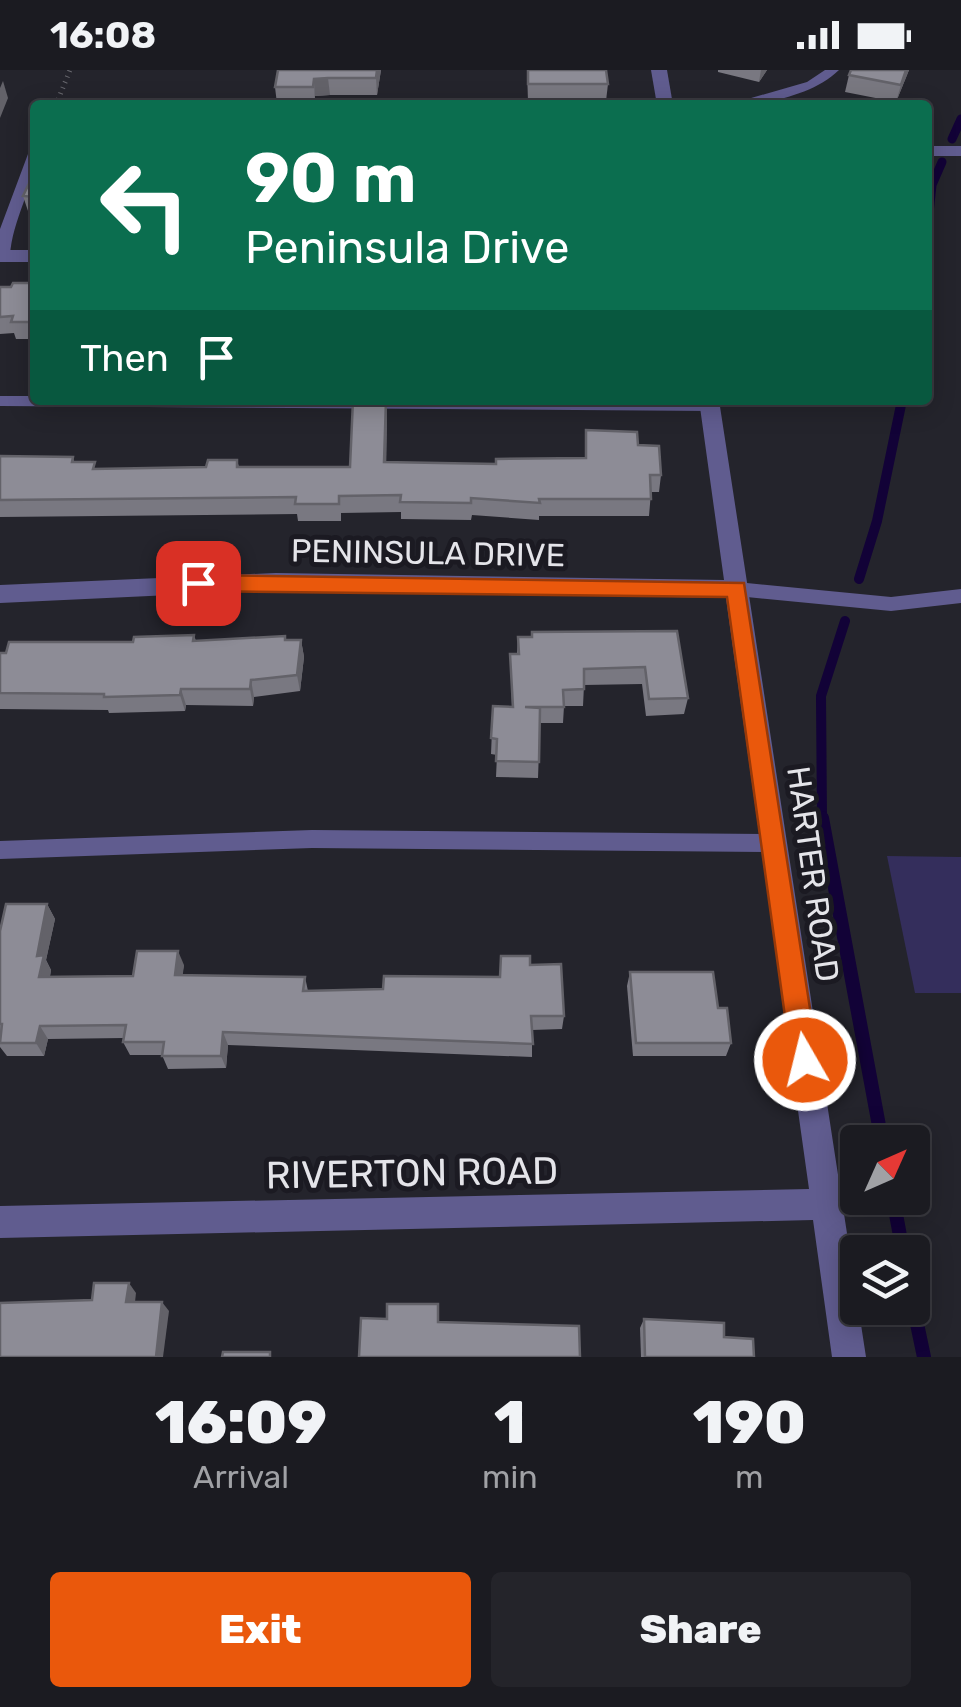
<!DOCTYPE html>
<style>
:root{--surface:#1b1b21;--page:#24242a;--text:#f1f3f6;--muted:#a0a1a5;--line:#39393f;--accent:#ea580c}
body{margin:0;font-family:Rubik,sans-serif;background:var(--page);color:var(--text);height:100vh;display:flex;flex-direction:column;font-size:38px;white-space:nowrap}
*{box-sizing:border-box;margin:0}
p{font-size:32px;color:var(--muted)}
.icon{flex:none;width:55px;height:55px;fill:none;stroke:currentColor;stroke-width:2;stroke-linecap:round;stroke-linejoin:round}
.map{position:relative;height:1287px;overflow:hidden}
.side{display:flex;flex-direction:column;background:var(--surface);flex:1}
.side>*{flex:none}
.guide{position:absolute;left:30px;top:30px;width:902px;height:305px;border-radius:10px;box-shadow:0 5px 25px #0003,0 0 0 2px var(--line);background:#0b6e4f;color:#fff;overflow:hidden}
.needle{width:65px;rotate:45deg}
.fabs{position:absolute;left:840px;top:1055px;display:grid;gap:20px}
.fabs a{display:grid;place-items:center;width:90px;height:90px;border-radius:10px;background:var(--surface);box-shadow:0 5px 25px #0003,0 0 0 2px var(--line);font-size:50px}
.pin{position:absolute;display:grid;place-items:center;width:85px;height:85px;color:#fff;margin:-42px;border-radius:20px;box-shadow:0 5px 15px #0006}
.me{position:absolute;width:110px;margin:-55px;rotate:352deg;stroke-linejoin:round;filter:drop-shadow(0 0 8px #0008)}
.turn{display:flex;align-items:center;gap:35px;height:210px;padding:0 50px;font-size:45px}
.turn .icon{width:130px;height:130px;stroke-width:2.5}
.turn b{display:block;font-size:70px;line-height:85px}
.then{display:flex;align-items:center;height:95px;padding:0 50px;background:#0003;gap:20px;font-size:38px}
.eta{display:flex;justify-content:space-evenly;align-items:center;height:170px;text-align:center}
.eta b{font-size:60px;font-weight:800;line-height:70px}
.button{display:flex;gap:20px;margin-top:auto;padding:20px 50px}
.button a{flex:1;height:115px;border-radius:10px;background:var(--accent);color:#fff;font-size:40px;font-weight:800;line-height:115px;text-align:center}
.button a+a{background:var(--page);color:var(--text)}
.status{display:flex;justify-content:space-between;align-items:center;height:70px;padding:0 50px;background:var(--surface);direction:ltr}
.status svg{height:28px;fill:currentColor}
.map>svg:first-child{display:block}
.green{fill:#342e5c}
.lines{fill:none;stroke-linecap:round;stroke-linejoin:round}
.stream-far2{stroke:#120237;stroke-width:9}
.stream-far1{stroke:#120237;stroke-width:10}
.stream{stroke:#120237;stroke-width:14}
.path{stroke:#68686f;stroke-width:5;stroke-dasharray:1 5;stroke-linecap:butt}
.service{fill:#605c8f;fill-rule:evenodd}
.minor{fill:#605c8f;fill-rule:evenodd}
.wall{fill:#797881}
.shaded-wall{fill:#636269}
.building{fill:#8d8c96;stroke:#636269;stroke-width:2.5}
.route{fill:#ea580c;stroke:#983908;stroke-width:2.5}
.labels{text-anchor:middle;dominant-baseline:central;stroke-width:10;stroke-linejoin:round;paint-order:stroke}
.street-label{font-size:32px;fill:#e4e4e9;stroke:#1b1a22}
.near-street-label{font-size:38px;fill:#e4e4e9;stroke:#1b1a22}
</style>
<div class="status"><b>16:08</b><svg viewBox="0 0 49 12"><path d="M0 12V9h3v3zM5 12V6h3v6zM10 12V3h3v9zM15 12V0h3v12zM26 1h20v11H26zM47 4h2v5h-2z"/></svg></div>
<div class="map">
<svg width="961" height="1287" viewBox="0 0 961 1287">
<rect width="100%" height="100%" fill="#24242c"/>
<!-- green -->
<path class="green" d="M 887,786 L 961,787 L 961,923 L 915,923 Z"/>
<g class="lines">
<!-- stream-far2 -->
<g class="stream-far2">
<path d="M 952,69 L 961,49"/>
<path d="M 928,152 L 932,115 L 942,92"/>
</g>
<!-- stream-far1 -->
<g class="stream-far1">
<path d="M 859,509 L 877,451 L 902,330"/>
<path d="M 822,751 L 821,626 L 845,551"/>
</g>
<!-- stream -->
<g class="stream">
<path d="M 822,748 L 882,1072"/>
<path d="M 893,1128 L 903,1182"/>
<path d="M 912,1230 L 924,1287"/>
</g>
<!-- path -->
<path class="path" d="M 56,35 L 70,0"/>
<!-- service -->
<g class="service">
<path d="M 825,0 L 839,0 C 812,26 764,35 727,35 L 807,12 Z"/>
<path d="M 35,80 C 35,118 12,149 10,186 L 0,190 L 0,159 L 28,84 Z"/>
<path d="M 0,326 L 35,326 L 35,330 L 712,330 L 718,335 L 710,341 L 0,336 Z"/>
<path d="M 737,512 L 891,527 L 961,519 L 961,533 L 891,541 L 737,526 L 728,519 Z"/>
<path d="M 312,760 L 773,764 L 781,767 L 784,773 L 781,779 L 773,782 L 312,778 L 0,789 L 0,771 Z"/>
</g>
<!-- minor -->
<g class="minor">
<path d="M 651,0 L 667,0 L 673,35 L 657,35 Z"/>
<rect x="928" y="76" width="33" height="10"/>
<rect x="0" y="180" width="35" height="12"/>
<path d="M 699,330 L 719,330 L 866,1287 L 832,1287 L 813,1150 L 0,1168 L 0,1136 L 809,1119 L 726,528 L 276,520 L 0,533 L 0,515 L 276,503 L 724,510 Z"/>
</g>
</g>
<!-- wall -->
<g class="wall">
<path d="M 278,0 L 381,0 L 377,25 L 330,25 L 315,26 L 315,34 L 277,34 L 275,17 Z"/>
<path d="M 527,0 L 606,0 L 608,14 L 606,31 L 528,31 Z"/>
<path d="M 718,0 L 767,0 L 759,12 L 718,2 Z"/>
<path d="M 909,0 L 896,32 L 845,22 L 849,5 Z"/>
<path d="M 35,101 L 35,141 L 28,141 L 23,126 Z"/>
<path d="M 35,213 L 35,269 L 16,269 L 14,263 L 0,264 L 0,217 L 11,217 Z"/>
<path d="M 387,342 L 386,392 L 496,394 L 585,388 L 586,360 L 638,375 L 661,405 L 659,422 L 651,422 L 649,446 L 539,446 L 539,450 L 472,445 L 471,450 L 401,449 L 401,442 L 341,443 L 341,451 L 298,451 L 297,444 L 0,447 L 0,386 L 73,387 L 74,392 L 97,399 L 206,397 L 237,390 L 239,397 L 350,397 Z"/>
<path d="M 677,561 L 688,628 L 684,644 L 646,646 L 642,614 L 584,615 L 583,636 L 564,636 L 563,653 L 540,653 L 538,708 L 496,707 L 497,685 L 491,684 L 493,636 L 512,637 L 510,584 L 517,584 L 518,567 Z"/>
<path d="M 194,565 L 196,571 L 301,570 L 304,587 L 300,621 L 254,627 L 253,636 L 186,635 L 185,641 L 109,643 L 108,640 L 0,639 L 0,583 L 133,572 Z"/>
<path d="M 47,834 L 55,849 L 46,890 L 51,900 L 50,907 L 133,906 L 184,895 L 182,905 L 305,907 L 308,921 L 383,919 L 500,907 L 530,895 L 564,946 L 562,959 L 532,960 L 532,987 L 228,975 L 226,998 L 168,999 L 162,985 L 130,985 L 123,972 L 124,968 L 48,969 L 44,986 L 7,986 L 0,977 L 0,861 Z"/>
<path d="M 630,902 L 718,938 L 731,973 L 726,986 L 633,986 L 627,916 Z"/>
<path d="M 644,1249 L 724,1267 L 754,1287 L 641,1287 L 640,1258 Z"/>
</g>
<!-- shaded-wall -->
<g class="shaded-wall">
<path d="M 377,0 L 381,0 L 377,25 L 376,8 Z"/>
<path d="M 761,0 L 767,0 L 759,12 Z"/>
<path d="M 906,0 L 909,0 L 896,32 L 901,15 Z"/>
<path d="M 328,8 L 330,25 L 315,26 L 315,34 L 314,9 Z"/>
<path d="M 3,11 L 8,28 L 0,48 L 0,18 Z"/>
<path d="M 386,330 L 387,342 L 386,409 L 384,392 Z"/>
<path d="M 301,570 L 304,587 L 300,621 L 297,605 Z"/>
<path d="M 251,610 L 254,627 L 253,636 L 250,619 Z"/>
<path d="M 181,619 L 186,635 L 185,641 L 180,625 Z"/>
<path d="M 47,834 L 55,849 L 46,890 L 51,900 L 47,920 L 39,907 L 37,886 Z"/>
<path d="M 178,881 L 184,895 L 181,919 L 175,905 Z"/>
<path d="M 40,956 L 48,969 L 44,986 L 36,973 Z"/>
<path d="M 223,962 L 228,975 L 226,998 L 221,986 Z"/>
<path d="M 129,1213 L 136,1223 L 134,1241 L 126,1232 Z"/>
<path d="M 162,1232 L 169,1241 L 163,1287 L 156,1287 Z"/>
</g>
<!-- building -->
<g class="building">
<path d="M 278,0 L 377,0 L 376,8 L 328,8 L 314,9 L 313,17 L 275,17 Z"/>
<path d="M 528,0 L 606,0 L 608,14 L 528,14 Z"/>
<path d="M 851,0 L 906,0 L 901,15 L 849,5 Z"/>
<path d="M 35,101 L 35,127 L 23,126 Z"/>
<path d="M 13,213 L 35,213 L 35,252 L 11,252 L 13,246 L 0,247 L 0,217 L 11,217 Z"/>
<path d="M 353,330 L 386,330 L 384,392 L 496,394 L 496,389 L 586,388 L 586,360 L 637,362 L 638,375 L 659,376 L 661,405 L 650,405 L 651,429 L 539,429 L 540,433 L 471,428 L 471,433 L 400,432 L 401,425 L 339,426 L 339,434 L 295,434 L 296,427 L 0,430 L 0,386 L 73,387 L 72,392 L 95,392 L 93,399 L 206,397 L 208,390 L 237,390 L 237,397 L 350,397 Z"/>
<path d="M 677,561 L 688,628 L 649,629 L 645,597 L 584,599 L 584,619 L 563,620 L 564,637 L 525,637 L 540,638 L 539,692 L 496,691 L 497,669 L 491,668 L 493,636 L 513,637 L 510,584 L 519,584 L 518,567 L 532,567 L 532,562 Z"/>
<path d="M 194,565 L 193,571 L 285,566 L 285,570 L 301,570 L 297,605 L 251,610 L 250,619 L 181,619 L 180,625 L 104,627 L 104,624 L 0,623 L 0,583 L 6,583 L 9,572 L 133,572 L 134,567 Z"/>
<path d="M 6,834 L 47,834 L 37,886 L 44,885 L 39,907 L 133,906 L 137,881 L 178,881 L 175,905 L 305,907 L 303,921 L 383,919 L 384,906 L 500,907 L 501,886 L 530,886 L 530,895 L 561,894 L 564,946 L 531,946 L 533,974 L 223,962 L 221,986 L 162,986 L 164,972 L 123,972 L 126,955 L 40,956 L 36,973 L 0,973 L 2,954 L 0,954 L 0,861 Z"/>
<path d="M 630,902 L 713,902 L 718,938 L 727,938 L 731,973 L 636,973 Z"/>
<path d="M 94,1213 L 129,1213 L 126,1232 L 162,1232 L 156,1287 L 0,1287 L 0,1233 L 92,1230 Z"/>
<path d="M 387,1234 L 438,1234 L 438,1252 L 579,1256 L 580,1287 L 359,1287 L 361,1248 L 387,1249 Z"/>
<path d="M 644,1249 L 724,1253 L 724,1267 L 753,1269 L 754,1287 L 645,1287 Z"/>
<path d="M 223,1282 L 270,1282 L 270,1287 L 222,1287 Z"/>
</g>
<!-- route -->
<path class="route" d="M 198,505 L 744,513 L 818,990 L 814,999 L 805,1002 L 795,999 L 791,990 L 727,527 L 198,521 L 187,513 Z"/>
<g class="labels">
<!-- street labels -->
<g class="street-label">
<text transform="translate(428 483) rotate(1)">PENINSULA DRIVE</text>
<text transform="translate(813 804) rotate(82)">HARTER ROAD</text>
</g>
<!-- near-street labels -->
<g class="near-street-label">
<text transform="translate(412 1103) rotate(-1)">RIVERTON ROAD</text>
</g>
</g>
</svg>
<div class="fabs">
<a><svg class="needle" viewBox="-14 -14 28 28"><path d="M0-13l5 13h-10z" fill="#e53935"/><path d="M0 13l5-13h-10z" fill="#a0a1a5"/></svg></a>
<a><svg class="icon" aria-label="layers" viewBox="0 0 24 24"><path d="M12 4l9 5-9 5-9-5zM3 14l9 5 9-5"/></svg></a>
</div>
<div class="pin" style="left:198px;top:513px;background:#d93025"><svg class="icon" aria-label="arrive" viewBox="0 0 24 24"><path d="M6 21V4h12l-3 4 3 4H6"/></svg></div>
<svg class="me" style="left:805px;top:990px" viewBox="-20 -20 40 40"><circle r="17" fill="#ea580c" stroke="#fff" stroke-width="3"/><path d="M0-11L8 9 0 5-8 9z" fill="#fff"/></svg>
<div class="guide">
<div class="turn"><svg class="icon" aria-label="left" viewBox="0 0 24 24"><path d="M17 20v-9H6M10 6l-5 5 5 5"/></svg><div><b>90 m</b>Peninsula Drive</div></div>
<div class="then">Then<svg class="icon" aria-label="arrive" viewBox="0 0 24 24"><path d="M6 21V4h12l-3 4 3 4H6"/></svg></div>
</div>
</div>
<section class="side">
<div class="eta">
<div><b>16:09</b><p>Arrival</p></div>
<div><b>1</b><p>min</p></div>
<div><b>190</b><p>m</p></div>
</div>
<div class="button"><a>Exit</a><a>Share</a></div>
</section>
